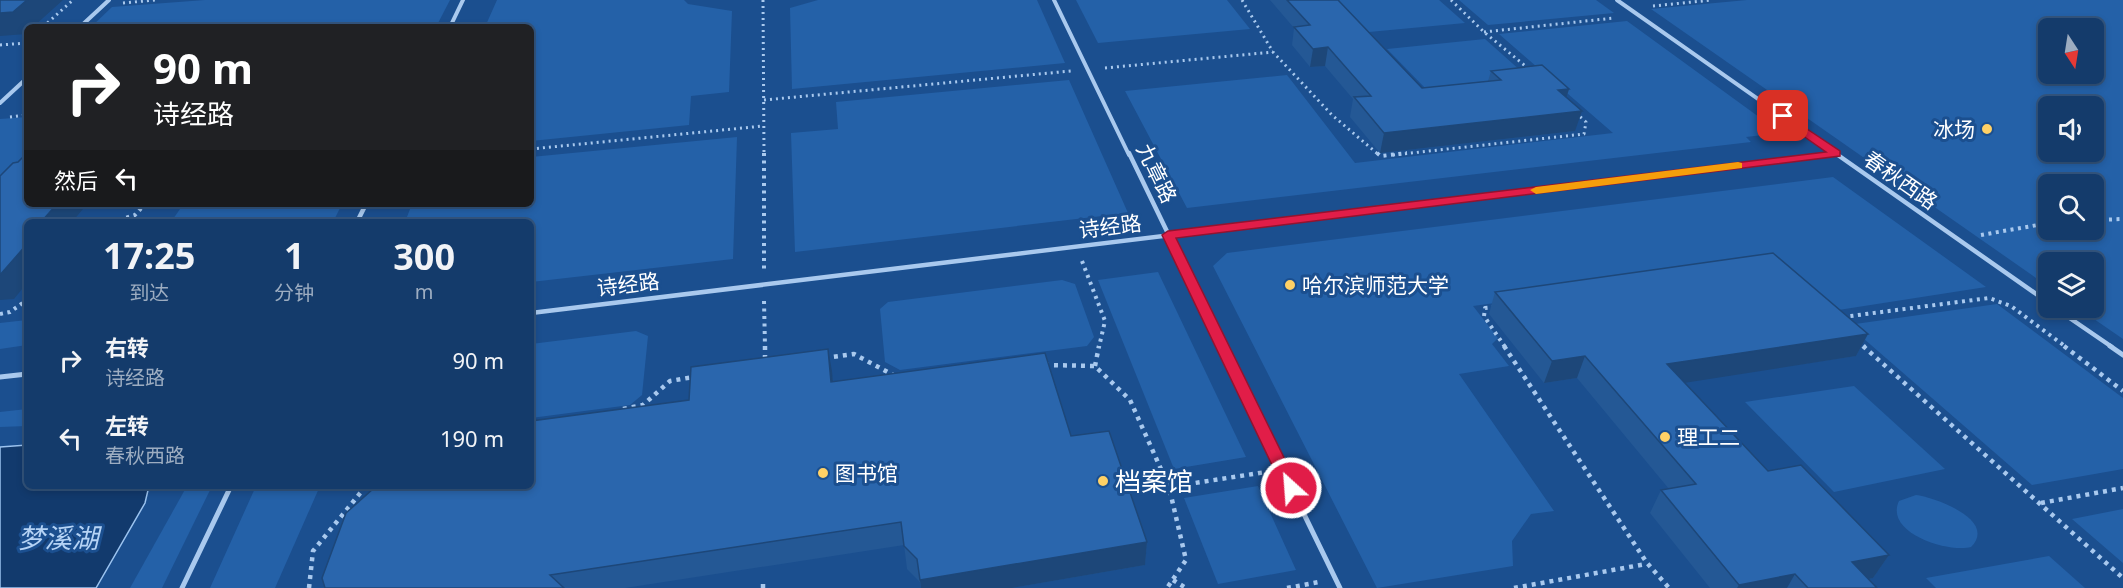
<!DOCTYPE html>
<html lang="zh">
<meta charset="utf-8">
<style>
:root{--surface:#143b6b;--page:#214673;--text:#f1f3f6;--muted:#9dadc1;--line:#33557e}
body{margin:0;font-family:"Noto Sans","Noto Sans SC",sans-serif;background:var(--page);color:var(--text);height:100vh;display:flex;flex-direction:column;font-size:22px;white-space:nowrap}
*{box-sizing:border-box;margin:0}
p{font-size:20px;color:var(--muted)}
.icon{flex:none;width:33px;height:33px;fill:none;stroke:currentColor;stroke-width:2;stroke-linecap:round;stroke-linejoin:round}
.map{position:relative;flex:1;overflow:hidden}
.details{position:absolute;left:24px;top:219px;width:510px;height:270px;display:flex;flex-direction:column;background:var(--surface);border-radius:9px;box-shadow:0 3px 9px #0003,0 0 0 2px var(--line)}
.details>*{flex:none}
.guide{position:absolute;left:24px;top:24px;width:510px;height:183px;border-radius:9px;box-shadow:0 3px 9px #0003,0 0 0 2px var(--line);background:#202124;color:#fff;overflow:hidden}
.needle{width:39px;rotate:168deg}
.buttons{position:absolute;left:2038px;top:18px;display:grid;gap:12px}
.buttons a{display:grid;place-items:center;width:66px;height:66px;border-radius:9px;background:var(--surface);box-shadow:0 3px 9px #0003,0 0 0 2px var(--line);font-size:30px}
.pin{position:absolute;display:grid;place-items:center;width:51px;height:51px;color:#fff;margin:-26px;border-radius:12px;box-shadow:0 3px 9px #0006}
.me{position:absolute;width:66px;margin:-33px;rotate:334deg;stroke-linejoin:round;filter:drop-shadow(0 0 4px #0008)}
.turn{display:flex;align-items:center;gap:21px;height:126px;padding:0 30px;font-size:27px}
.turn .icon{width:78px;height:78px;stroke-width:2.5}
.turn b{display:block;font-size:42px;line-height:51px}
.then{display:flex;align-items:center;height:57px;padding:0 30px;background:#0003;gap:12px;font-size:22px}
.eta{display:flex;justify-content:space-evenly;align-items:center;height:102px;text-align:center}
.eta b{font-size:36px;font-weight:700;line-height:42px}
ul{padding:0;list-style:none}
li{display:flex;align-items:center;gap:18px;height:78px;padding:0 30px}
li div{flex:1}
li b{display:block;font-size:22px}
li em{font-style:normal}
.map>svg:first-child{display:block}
.green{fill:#2461a8;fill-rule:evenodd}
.water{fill:#123a6d;stroke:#9cc4f0;stroke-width:1.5}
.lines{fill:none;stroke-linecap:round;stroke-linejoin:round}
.path-far2{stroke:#a9c9ee;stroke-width:3;stroke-dasharray:2 4;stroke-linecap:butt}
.path-far1{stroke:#a9c9ee;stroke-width:4;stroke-dasharray:3 4.5;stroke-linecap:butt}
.path{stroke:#a9c9ee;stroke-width:4.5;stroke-dasharray:4 5;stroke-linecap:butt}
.service-far2{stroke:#a9c9ee;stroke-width:4}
.service-far1{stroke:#a9c9ee;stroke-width:4.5}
.service{stroke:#a9c9ee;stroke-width:5}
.wall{fill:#245895}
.shaded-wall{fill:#1d4779}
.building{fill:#2a66ad;stroke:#1d4779;stroke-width:1.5}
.route{fill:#e11d48;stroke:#92132f;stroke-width:1.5}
.slow{fill:#f59e0b}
.poi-dot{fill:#ffd166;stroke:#1b4f8f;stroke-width:2}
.labels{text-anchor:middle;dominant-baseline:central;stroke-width:6;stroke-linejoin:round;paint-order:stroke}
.poi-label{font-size:21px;fill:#fff;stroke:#1b4f8f;text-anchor:start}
.street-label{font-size:21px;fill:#fff;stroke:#1b4f8f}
.near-poi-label{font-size:26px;fill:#fff;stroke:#1b4f8f;text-anchor:start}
.near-water-label{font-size:27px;font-style:italic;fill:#b5d3f5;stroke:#1b4f8f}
</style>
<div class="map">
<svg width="2123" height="588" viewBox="0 0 2123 588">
<rect width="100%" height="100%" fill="#1b4f8f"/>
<!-- green -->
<g class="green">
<path d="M 205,0 L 450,0 L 436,27 L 91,27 L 112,7 Z"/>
<path d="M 497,0 L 684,0 L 688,4 L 732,11 L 729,92 L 691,96 L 689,125 L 531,141 L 531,27 L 485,27 Z"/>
<path d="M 818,0 L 1037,0 L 1065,63 L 792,89 L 790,8 Z"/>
<path d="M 1076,0 L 1227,0 L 1250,29 L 1098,43 Z"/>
<path d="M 1338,0 L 1439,0 L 1465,23 L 1369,32 Z"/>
<path d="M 1459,0 L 1596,0 L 1614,13 L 1488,25 Z"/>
<path d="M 1747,0 L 2123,0 L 2123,339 L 2078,308 L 2094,308 L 2094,262 L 2049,262 L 2049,287 L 1651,9 ZM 2049,28 L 2094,28 L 2094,74 L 2049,74 ZM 2049,106 L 2094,106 L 2094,152 L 2049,152 ZM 2094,184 L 2094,230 L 2049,230 L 2049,184 Z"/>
<path d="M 1627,21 L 1781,133 L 1746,137 L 1751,142 L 1187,208 L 1125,91 L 1287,75 L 1355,163 L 1613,133 L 1499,34 Z"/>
<path d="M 1485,39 L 1530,79 L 1427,90 L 1387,49 Z"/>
<path d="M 1069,80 L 1128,213 L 795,252 L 791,133 L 838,129 L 836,102 Z"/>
<path d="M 27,117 L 27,161 L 0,190 L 0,119 Z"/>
<path d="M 737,137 L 733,259 L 531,282 L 531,222 L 405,222 L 412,204 L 531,204 L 531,157 Z"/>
<path d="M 1833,177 L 1986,287 L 1832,311 L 1777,265 L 1473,306 L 1498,338 L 1492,344 L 1509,366 L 1459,374 L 1554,511 L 1531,514 L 1512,541 L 1513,566 L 1377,588 L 1213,266 L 1227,253 Z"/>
<path d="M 193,204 L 342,204 L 333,222 L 171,222 L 180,209 Z"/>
<path d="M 1158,272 L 1246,457 L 1174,469 L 1098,280 Z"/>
<path d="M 1062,280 L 1075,284 L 1094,337 L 1087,346 L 900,370 L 885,362 L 880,309 L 888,302 Z"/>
<path d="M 1997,304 L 2123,398 L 2123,469 L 2032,485 L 1848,325 Z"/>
<path d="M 27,320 L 27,345 L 0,349 L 0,323 Z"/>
<path d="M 636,331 L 648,336 L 642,395 L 630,405 L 531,418 L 531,344 Z"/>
<path d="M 1854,386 L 1945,469 L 1834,492 L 1745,402 Z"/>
<path d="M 27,409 L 27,426 L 0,427 L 0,412 Z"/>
<path d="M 187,486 L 212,486 L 162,588 L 130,588 Z"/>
<path d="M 256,486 L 320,486 L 275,588 L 210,588 Z"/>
<path d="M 1258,486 L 1296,570 L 1218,584 L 1184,498 Z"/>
<path d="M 1916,495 C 1934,497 1998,520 1971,547 C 1948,553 1884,533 1899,501 Z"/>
<path d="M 2123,509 L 2123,563 L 2072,519 Z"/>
<path d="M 2049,556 L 2085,588 L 1936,588 L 1926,578 Z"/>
</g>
<!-- water -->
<path class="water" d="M 27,445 L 27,486 L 149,486 L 145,503 L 96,588 L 0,588 L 0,447 Z"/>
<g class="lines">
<!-- path-far2 -->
<g class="path-far2">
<path d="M 763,0 L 764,155"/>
<path d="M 1242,0 L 1273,52 L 1332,115 L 1379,155"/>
<path d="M 1451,0 L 1484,32 L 1529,69"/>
<path d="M 123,3 L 155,0"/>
<path d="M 1653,6 L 1712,0"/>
<path d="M 43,27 L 73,0"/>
<path d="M 1484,32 L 1614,18"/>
<path d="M 0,45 L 27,43"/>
<path d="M 1105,68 L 1273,52"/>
<path d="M 764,100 L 1071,71"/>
<path d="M 10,117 L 27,115"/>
<path d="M 531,149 L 763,126"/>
<path d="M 1393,155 L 1584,134 L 1586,122 L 1576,113"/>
</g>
<!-- path-far1 -->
<g class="path-far1">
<path d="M 764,153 L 764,269"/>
<path d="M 1377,153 L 1381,156 L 1407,153"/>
<path d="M 2094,220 L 2123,219"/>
<path d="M 112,222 L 135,215 L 145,204"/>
<path d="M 1981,235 L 2049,223"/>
<path d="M 1082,261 L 1105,321 L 1099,347"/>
<path d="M 764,301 L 765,347"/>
<path d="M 1495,307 L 1485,308 L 1484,316 L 1505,347"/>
<path d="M 0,314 L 10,312 L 27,300"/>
<path d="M 1843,317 L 1989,298 L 2011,306 L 2066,347"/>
<path d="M 1858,341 L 1865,347"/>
</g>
<!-- path -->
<g class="path">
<path d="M 765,346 L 765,362"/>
<path d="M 1504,346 L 1647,563 L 1669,588"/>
<path d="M 1863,346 L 2123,578"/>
<path d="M 2064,346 L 2123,391"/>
<path d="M 825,358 L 854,354 L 895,376"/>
<path d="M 1045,365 L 1095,366 L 1130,400 L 1169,487 L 1186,560 L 1167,588"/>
<path d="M 1095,366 L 1099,346"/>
<path d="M 623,409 L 643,405 L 670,381 L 693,377"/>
<path d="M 1169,487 L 1266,472"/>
<path d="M 2041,503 L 2123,488"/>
<path d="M 1173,580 L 1186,588"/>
<path d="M 763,584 L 763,588"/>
<path d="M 309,588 L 313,551 L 366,486"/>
<path d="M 1287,588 L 1319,582"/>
<path d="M 1514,588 L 1646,564"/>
</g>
<!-- service-far2 -->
<g class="service-far2">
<path d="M 1054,0 L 1129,155"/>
<path d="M 1617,0 L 1838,155"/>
<path d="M 80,27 L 109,0"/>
<path d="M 450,27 L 463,0"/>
<path d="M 0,103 L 27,78"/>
<path d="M 1830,155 L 1836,154"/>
</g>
<!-- service-far1 -->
<g class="service-far1">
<path d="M 1129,153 L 1223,347"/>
<path d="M 1835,153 L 2049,303"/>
<path d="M 357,222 L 366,204"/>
<path d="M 2055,308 L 2112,347"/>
<path d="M 531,313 L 1836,154"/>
</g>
<!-- service -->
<g class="service">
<path d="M 1222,346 L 1340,588"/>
<path d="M 2110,346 L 2123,355"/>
<path d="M 0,377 L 27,374"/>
<path d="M 182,588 L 231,486"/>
</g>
</g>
<!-- wall -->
<g class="wall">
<path d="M 1270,0 L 1338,0 L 1422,88 L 1488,81 L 1491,71 L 1569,89 L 1566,98 L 1575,131 L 1380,153 L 1350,117 L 1353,99 L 1325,66 L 1310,67 L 1292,45 L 1294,28 Z"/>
<path d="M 1495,292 L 1868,334 L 1856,356 L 1684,382 L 1768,471 L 1889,555 L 1873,578 L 1868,579 L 1877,588 L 1710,588 L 1650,513 L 1661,490 L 1669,489 L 1577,378 L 1544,383 L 1489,314 Z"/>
<path d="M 828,349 L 833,382 L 1071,436 L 1147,542 L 1145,565 L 1012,588 L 921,588 L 920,582 L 907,569 L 904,545 L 625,588 L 325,588 L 689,400 Z"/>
</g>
<!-- shaded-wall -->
<g class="shaded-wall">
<path d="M 27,0 L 63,0 L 33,27 L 27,27 L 27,33 L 26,34 L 0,36 L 0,13 Z"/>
<path d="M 1328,47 L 1325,66 L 1310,67 L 1313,49 Z"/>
<path d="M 1569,89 L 1563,108 L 1558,90 Z"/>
<path d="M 1582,111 L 1575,131 L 1380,153 L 1384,133 Z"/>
<path d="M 57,204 L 124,204 L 123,205 L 83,209 L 72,222 L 41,222 Z"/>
<path d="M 27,238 L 27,283 L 14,299 L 0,300 L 0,275 Z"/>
<path d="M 1868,334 L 1856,356 L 1658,387 L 1667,364 Z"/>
<path d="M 828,349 L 832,371 L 835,405 L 831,382 Z"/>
<path d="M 1585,356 L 1577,378 L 1544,383 L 1552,361 Z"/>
<path d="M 1147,542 L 1145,565 L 1012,588 L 921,588 L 920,580 Z"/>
<path d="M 1889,555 L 1873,578 L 1837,585 L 1852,562 Z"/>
<path d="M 1795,574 L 1787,588 L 1737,588 L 1739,585 Z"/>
</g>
<!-- building -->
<g class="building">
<path d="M 0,0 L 27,0 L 13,12 L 0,13 Z"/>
<path d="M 1287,0 L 1338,0 L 1422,88 L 1501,80 L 1491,71 L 1542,65 L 1569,89 L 1558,90 L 1582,111 L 1384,133 L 1354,97 L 1371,96 L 1328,47 L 1313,49 L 1294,27 L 1310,25 Z"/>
<path d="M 27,153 L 27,204 L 57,204 L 41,222 L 27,222 L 27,238 L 24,242 L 27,242 L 27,244 L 0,275 L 0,176 L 13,163 L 18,162 Z"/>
<path d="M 1773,253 L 1868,334 L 1667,364 L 1768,471 L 1801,465 L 1889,555 L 1852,562 L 1877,588 L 1808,588 L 1795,574 L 1739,585 L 1661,490 L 1696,484 L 1585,356 L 1552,361 L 1495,292 Z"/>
<path d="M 828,349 L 831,382 L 1045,353 L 1071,436 L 1109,431 L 1147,542 L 920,580 L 917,559 L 904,546 L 901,522 L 550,575 L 564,588 L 325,588 L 322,578 L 346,513 L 373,489 L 379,486 L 531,486 L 531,421 L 689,400 L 691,367 Z"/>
</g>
<!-- route -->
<path class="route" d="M 1783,113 L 1840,151 L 1840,156 L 1176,238 L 1299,488 L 1297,492 L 1291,494 L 1285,492 L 1283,488 L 1162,235 L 1168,231 L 1826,152 L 1779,119 L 1777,116 Z"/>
<!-- slow -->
<path class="slow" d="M 1738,162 L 1742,163 L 1742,168 L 1536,194 L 1530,190 L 1536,187 Z"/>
<!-- markers -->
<g class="poi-dot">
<circle cx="1987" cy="129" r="6"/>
<circle cx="1290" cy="285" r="6"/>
<circle cx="1665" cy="437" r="6"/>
<circle cx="823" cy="473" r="6"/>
<circle cx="1103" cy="481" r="6"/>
</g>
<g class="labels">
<!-- poi labels -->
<g class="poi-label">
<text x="1975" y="129" text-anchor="end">冰场</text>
<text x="1302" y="285">哈尔滨师范大学</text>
<text x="1677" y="437">理工二</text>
<text x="835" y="473">图书馆</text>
</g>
<!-- street labels -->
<g class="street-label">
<text transform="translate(1157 173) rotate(64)">九章路</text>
<text transform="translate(1901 180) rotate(35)">春秋西路</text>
<text transform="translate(1110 226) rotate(-7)">诗经路</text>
<text transform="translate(628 284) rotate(-7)">诗经路</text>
</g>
<!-- near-poi labels -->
<g class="near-poi-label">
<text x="1115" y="481">档案馆</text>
</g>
<!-- near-water labels -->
<g class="near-water-label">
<text x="58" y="537">梦溪湖</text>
</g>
</g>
</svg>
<div class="buttons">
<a><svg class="needle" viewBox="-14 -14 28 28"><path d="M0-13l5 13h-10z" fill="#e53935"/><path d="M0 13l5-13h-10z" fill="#9dadc1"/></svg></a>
<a><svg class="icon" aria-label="sound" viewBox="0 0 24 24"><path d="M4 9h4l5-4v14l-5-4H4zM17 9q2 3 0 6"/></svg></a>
<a><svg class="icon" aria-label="search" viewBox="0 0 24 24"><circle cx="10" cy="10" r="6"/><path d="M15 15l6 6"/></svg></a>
<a><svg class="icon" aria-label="layers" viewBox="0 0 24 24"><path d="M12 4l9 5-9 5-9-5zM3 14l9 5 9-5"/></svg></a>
</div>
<div class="pin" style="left:1783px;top:116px;background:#d93025"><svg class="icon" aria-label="arrive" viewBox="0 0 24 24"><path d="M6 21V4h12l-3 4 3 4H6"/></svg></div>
<svg class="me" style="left:1291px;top:488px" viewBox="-20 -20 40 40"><circle r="17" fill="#e11d48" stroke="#fff" stroke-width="3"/><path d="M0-11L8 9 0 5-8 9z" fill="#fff"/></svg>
<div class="guide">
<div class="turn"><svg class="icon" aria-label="right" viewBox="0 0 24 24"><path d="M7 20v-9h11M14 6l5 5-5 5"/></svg><div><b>90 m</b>诗经路</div></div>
<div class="then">然后<svg class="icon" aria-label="left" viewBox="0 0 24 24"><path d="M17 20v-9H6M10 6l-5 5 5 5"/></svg></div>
</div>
<section class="details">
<div class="eta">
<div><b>17:25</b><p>到达</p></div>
<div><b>1</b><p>分钟</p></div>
<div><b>300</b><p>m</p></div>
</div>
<ul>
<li><svg class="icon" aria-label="right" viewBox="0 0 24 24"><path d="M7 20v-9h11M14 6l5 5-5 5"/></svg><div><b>右转</b><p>诗经路</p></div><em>90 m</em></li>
<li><svg class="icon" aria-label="left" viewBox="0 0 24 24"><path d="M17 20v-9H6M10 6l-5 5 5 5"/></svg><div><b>左转</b><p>春秋西路</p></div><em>190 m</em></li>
</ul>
</section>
</div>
